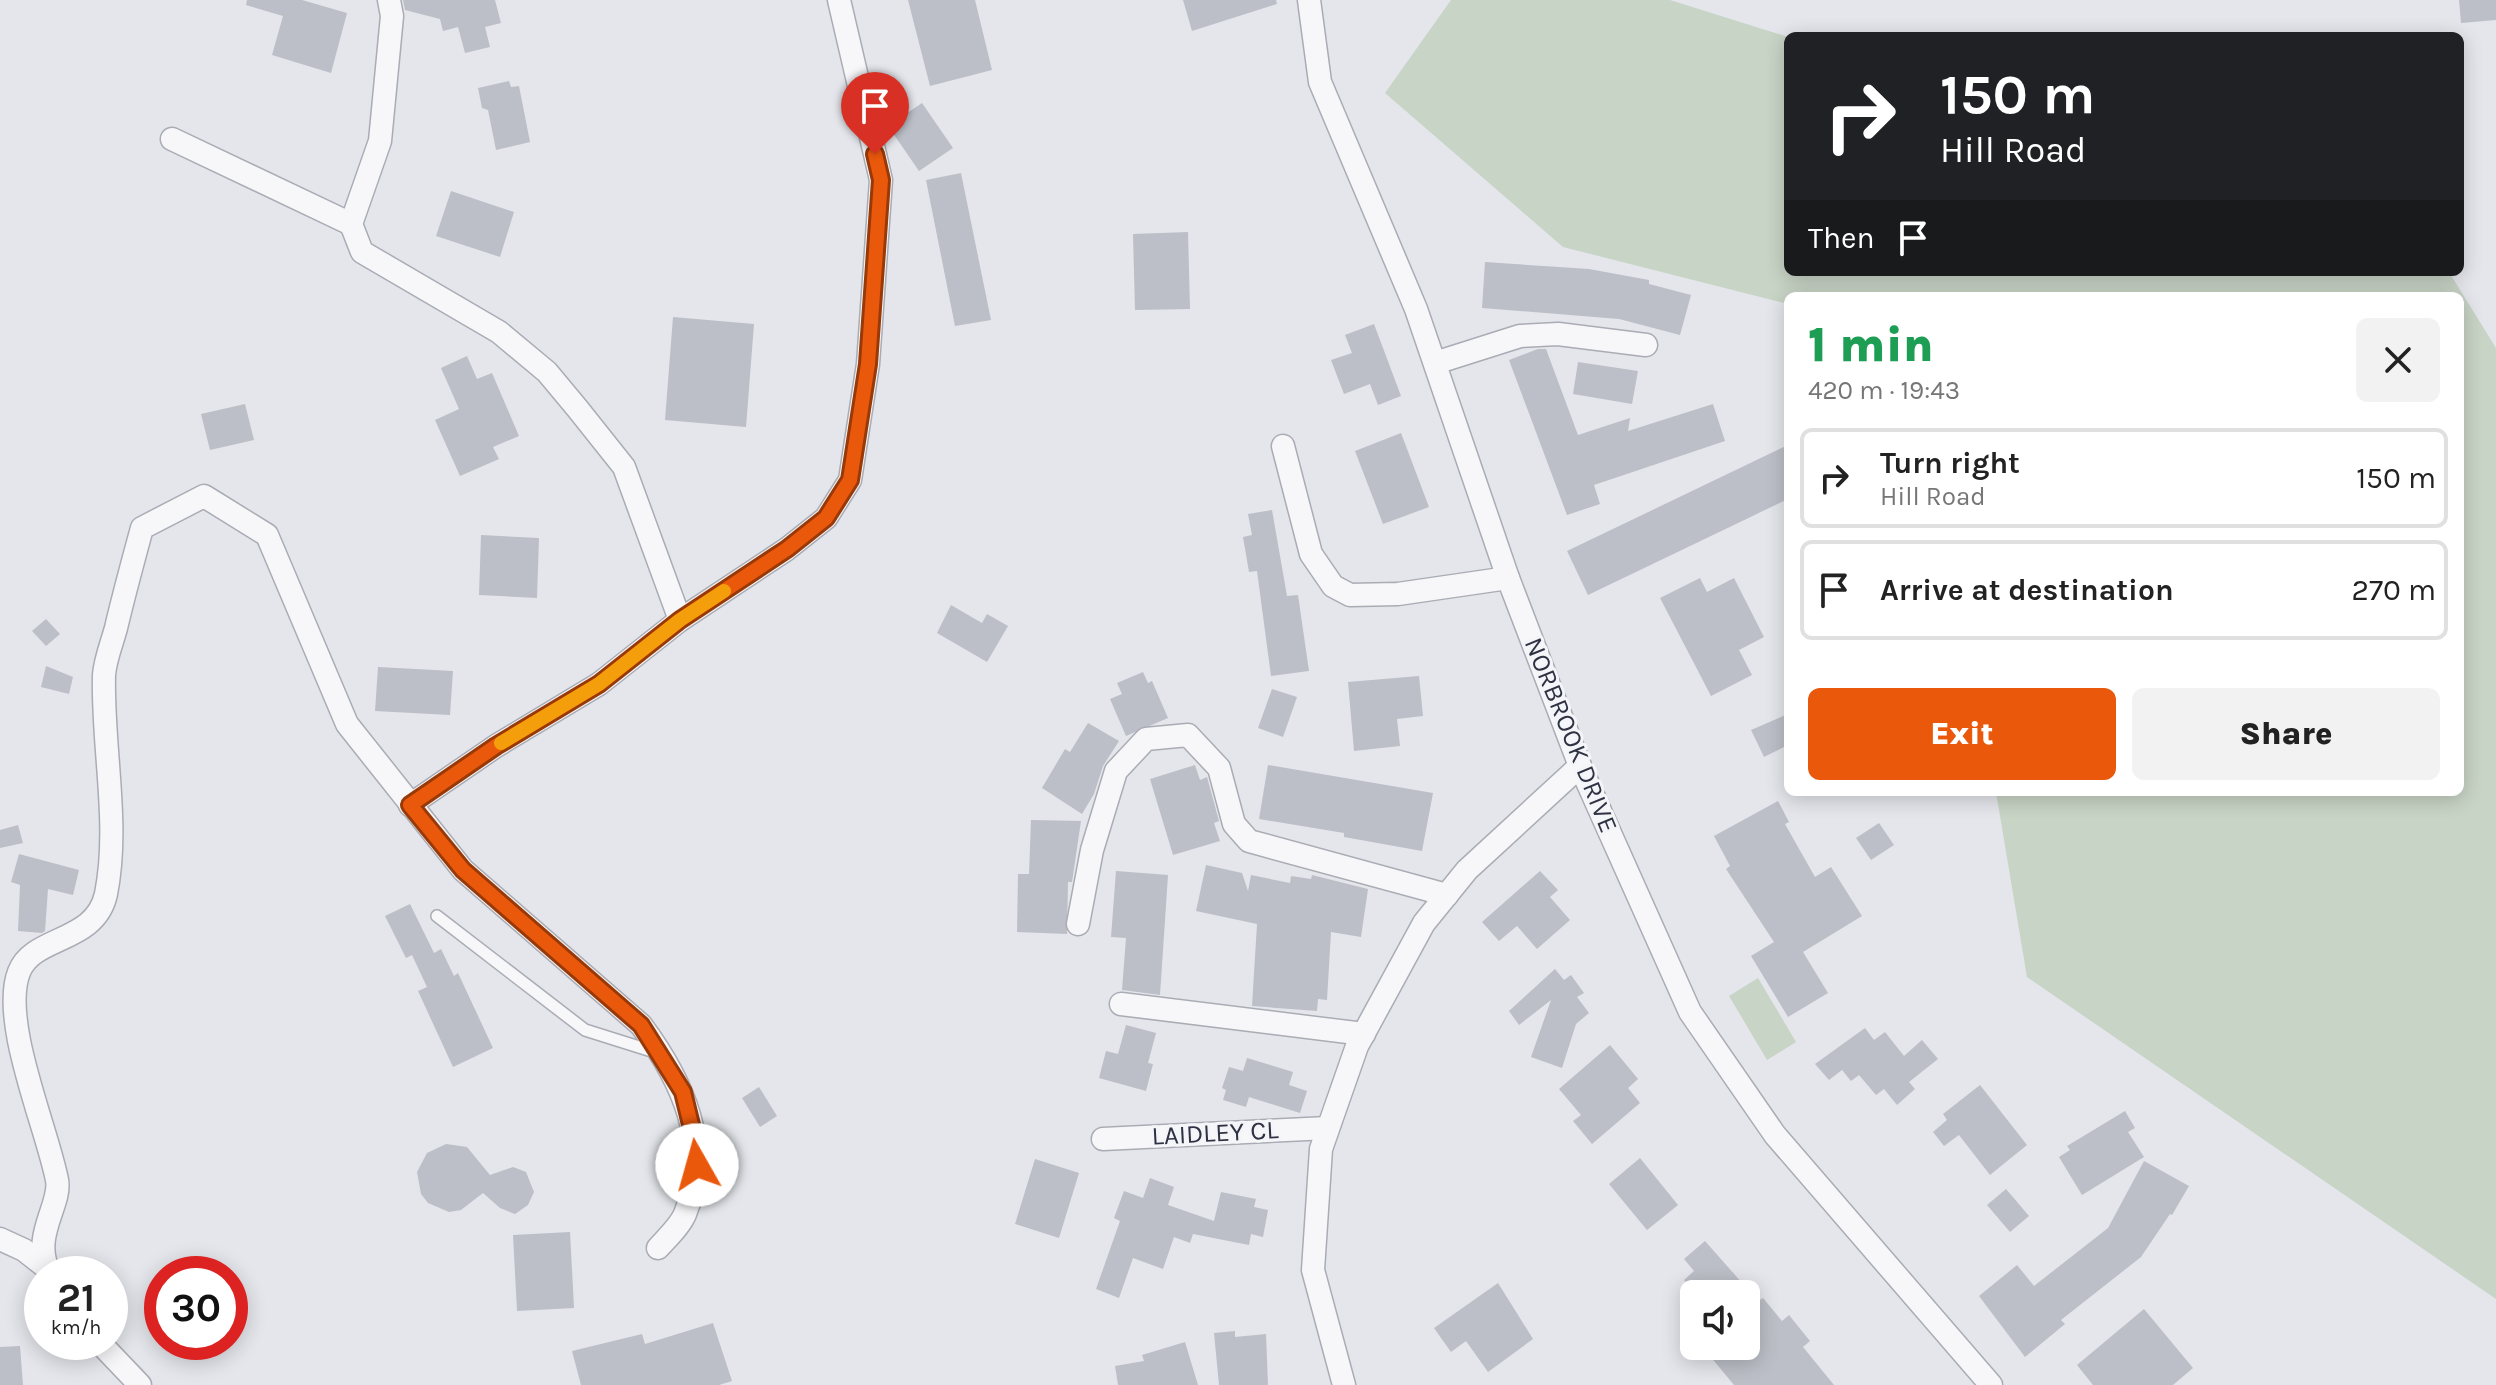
<!DOCTYPE html>
<meta charset="utf-8">
<style>
:root{--surface:#fff;--page:#f2f2f2;--text:#222;--muted:#767676;--line:#e0e0e0;--accent:#ea580c}
body{margin:0;font-family:Karla,sans-serif;background:var(--page);color:var(--text);height:100vh;display:flex;flex-direction:column;font-size:30px;white-space:nowrap}
*{box-sizing:border-box;margin:0}
p{font-size:26px;color:var(--muted)}
.icon{flex:none;width:44px;height:44px;fill:none;stroke:currentColor;stroke-width:2;stroke-linecap:round;stroke-linejoin:round}
.map{position:relative;flex:1;overflow:hidden}
.panel{position:absolute;left:1784px;top:292px;width:680px;height:504px;display:flex;flex-direction:column;background:var(--surface);border-radius:12px;box-shadow:0 4px 20px #0003}
.panel>*{flex:none}
.banner{position:absolute;left:1784px;top:32px;width:680px;height:244px;border-radius:12px;box-shadow:0 4px 20px #0003;background:#202124;color:#fff;overflow:hidden}
.fabs{position:absolute;left:1680px;top:1280px;display:grid;gap:16px}
.fabs a{display:grid;place-items:center;width:80px;height:80px;border-radius:12px;background:var(--surface);box-shadow:0 4px 20px #0003;font-size:40px}
.speed{position:absolute;left:24px;top:1256px;display:flex;gap:16px;font-size:40px;font-weight:700;text-align:center}
.speed>*{display:grid;place-content:center;width:104px;height:104px;border-radius:50%;background:var(--surface);box-shadow:0 4px 20px #0003;line-height:1}
.speed small{font-size:20px;font-weight:400}
.speed .limit{border:12px solid #d22;background:#fff;color:#111}
.pin{position:absolute;display:grid;place-items:center;width:68px;height:68px;color:#fff;margin:-82px -34px;border-radius:50% 50% 50% 0;rotate:-45deg;box-shadow:0 0 8px #0007}
.pin .icon{rotate:45deg}
.me{position:absolute;width:88px;margin:-44px;rotate:353deg;stroke-linejoin:round;filter:drop-shadow(0 0 6px #0008)}
.turn{display:flex;align-items:center;gap:28px;height:168px;padding:0 24px;font-size:36px}
.turn .icon{width:104px;height:104px;stroke-width:2.5}
.turn b{display:block;font-size:56px;line-height:68px}
.then{display:flex;align-items:center;height:76px;padding:0 24px;background:#0003;gap:16px;font-size:30px}
.round{display:grid;place-items:center;flex:none;width:84px;height:84px;border-radius:12px;background:var(--page)}
.headline{display:flex;align-items:center;justify-content:space-between;height:136px;padding:0 24px}
h1{font-size:48px;font-weight:800;line-height:60px;color:#1e9e55}
.cta{display:flex;gap:16px;margin-top:auto;padding:16px 24px}
.cta a{flex:1;height:92px;border-radius:12px;background:var(--accent);color:#fff;font-size:32px;font-weight:800;line-height:92px;text-align:center}
.cta a+a{background:var(--page);color:var(--text)}
ul{padding:0;list-style:none}
li{display:flex;align-items:center;gap:24px;height:100px;margin:0 16px 12px;padding:0 8px;border:4px solid var(--line);border-radius:12px}
li div{flex:1}
li b{display:block;font-size:30px}
li em{font-style:normal}
.map>svg:first-child{display:block}
.green{fill:#c8d4c6}
.building{fill:#bcbfc7}
.lines{fill:none;stroke-linecap:round;stroke-linejoin:round}
.lane-casing{stroke:#aaacb5;stroke-width:14}
.street-casing{stroke:#aaacb5;stroke-width:25}
.lane{stroke:#f7f7f9;stroke-width:11}
.street{stroke:#f7f7f9;stroke-width:22}
.route-casing{stroke:#983908;stroke-width:20}
.route{stroke:#ea580c;stroke-width:14}
.slow{stroke:#f59e0b;stroke-width:14}
.labels{text-anchor:middle;dominant-baseline:central;stroke-width:6;stroke-linejoin:round;paint-order:stroke}
.street-label{font-size:26px;fill:#2e3242;stroke:#f4f5f8}
</style>
<div class="map">
<svg width="2496" height="1385" viewBox="0 0 2496 1385">
<rect width="100%" height="100%" fill="#e4e6eb"/>
<!-- green -->
<g class="green">
<path d="M 1451,0 L 1670,0 L 1788,37 L 1788,272 L 2449,272 L 2496,348 L 2496,1299 L 2027,977 L 1996,792 L 2460,792 L 2460,296 L 1788,296 L 1788,304 L 1563,247 L 1385,93 Z"/>
<path d="M 1758,978 L 1796,1042 L 1767,1060 L 1729,996 Z"/>
</g>
<!-- building -->
<g class="building">
<path d="M 247,0 L 302,0 L 347,13 L 331,73 L 272,55 L 283,16 L 246,5 Z"/>
<path d="M 403,0 L 495,0 L 501,23 L 485,27 L 490,47 L 465,53 L 458,27 L 443,31 L 440,19 L 405,10 Z"/>
<path d="M 908,0 L 975,0 L 992,70 L 930,86 Z"/>
<path d="M 1183,0 L 1276,0 L 1277,4 L 1192,31 Z"/>
<path d="M 2459,0 L 2496,0 L 2496,20 L 2461,23 Z"/>
<path d="M 509,81 L 511,87 L 519,86 L 530,142 L 496,150 L 488,110 L 482,108 L 478,88 Z"/>
<path d="M 922,103 L 953,148 L 919,171 L 888,126 Z"/>
<path d="M 961,173 L 991,320 L 955,326 L 926,180 Z"/>
<path d="M 451,191 L 514,212 L 500,257 L 436,236 Z"/>
<path d="M 1188,232 L 1190,309 L 1135,310 L 1133,234 Z"/>
<path d="M 1485,262 L 1589,269 L 1649,280 L 1649,284 L 1691,295 L 1680,335 L 1619,319 L 1482,308 Z"/>
<path d="M 673,317 L 754,324 L 746,427 L 665,420 Z"/>
<path d="M 1374,324 L 1401,396 L 1378,405 L 1370,384 L 1344,394 L 1331,360 L 1352,353 L 1345,335 Z"/>
<path d="M 1538,349 L 1546,349 L 1578,435 L 1630,418 L 1628,431 L 1713,404 L 1725,441 L 1594,485 L 1600,504 L 1567,515 L 1509,360 Z"/>
<path d="M 467,356 L 477,379 L 492,373 L 519,436 L 493,447 L 499,459 L 460,476 L 435,420 L 459,409 L 441,368 Z"/>
<path d="M 1578,362 L 1638,371 L 1632,404 L 1573,394 Z"/>
<path d="M 245,404 L 254,440 L 210,450 L 201,414 Z"/>
<path d="M 1401,433 L 1429,507 L 1383,524 L 1355,451 Z"/>
<path d="M 1788,445 L 1788,499 L 1588,595 L 1567,551 Z"/>
<path d="M 1272,510 L 1287,596 L 1298,595 L 1309,671 L 1271,676 L 1257,571 L 1249,572 L 1243,537 L 1252,535 L 1248,514 Z"/>
<path d="M 481,535 L 539,538 L 537,598 L 479,595 Z"/>
<path d="M 1700,578 L 1707,592 L 1734,578 L 1764,637 L 1739,650 L 1752,675 L 1711,696 L 1660,598 Z"/>
<path d="M 951,605 L 982,623 L 987,614 L 1008,626 L 987,662 L 937,633 Z"/>
<path d="M 46,619 L 60,634 L 46,646 L 32,631 Z"/>
<path d="M 46,666 L 73,677 L 69,694 L 41,687 Z"/>
<path d="M 378,667 L 453,671 L 450,715 L 375,711 Z"/>
<path d="M 1143,672 L 1148,683 L 1152,681 L 1168,718 L 1126,736 L 1110,699 L 1122,694 L 1117,683 Z"/>
<path d="M 1419,676 L 1423,716 L 1397,719 L 1400,746 L 1354,751 L 1348,682 Z"/>
<path d="M 1272,689 L 1297,697 L 1283,737 L 1258,728 Z"/>
<path d="M 1788,714 L 1788,745 L 1764,757 L 1751,730 Z"/>
<path d="M 1088,723 L 1119,741 L 1103,766 L 1094,794 L 1082,814 L 1042,788 L 1065,749 L 1070,752 Z"/>
<path d="M 1195,765 L 1200,780 L 1207,777 L 1219,821 L 1214,823 L 1220,841 L 1173,855 L 1150,779 Z"/>
<path d="M 1268,765 L 1433,793 L 1422,851 L 1344,837 L 1344,833 L 1259,819 Z"/>
<path d="M 1778,801 L 1789,822 L 1785,824 L 1815,877 L 1831,867 L 1862,916 L 1803,952 L 1828,993 L 1788,1017 L 1751,956 L 1774,942 L 1726,869 L 1730,866 L 1714,836 Z"/>
<path d="M 1031,820 L 1081,821 L 1072,882 L 1068,882 L 1067,934 L 1017,932 L 1018,874 L 1029,874 Z"/>
<path d="M 1879,823 L 1894,845 L 1871,860 L 1856,838 Z"/>
<path d="M 18,825 L 23,843 L 0,848 L 0,830 Z"/>
<path d="M 19,854 L 79,870 L 73,895 L 48,889 L 45,931 L 42,933 L 18,931 L 20,885 L 11,882 Z"/>
<path d="M 1206,865 L 1242,873 L 1248,891 L 1251,875 L 1290,883 L 1291,876 L 1311,879 L 1312,875 L 1368,889 L 1361,937 L 1331,932 L 1327,1000 L 1318,999 L 1317,1011 L 1252,1006 L 1257,924 L 1196,911 Z"/>
<path d="M 1116,871 L 1168,875 L 1160,995 L 1122,990 L 1126,938 L 1111,937 Z"/>
<path d="M 1540,871 L 1558,890 L 1550,897 L 1570,920 L 1537,949 L 1517,926 L 1499,941 L 1482,922 Z"/>
<path d="M 410,904 L 434,953 L 441,949 L 454,976 L 458,973 L 493,1048 L 453,1067 L 418,991 L 427,987 L 412,955 L 406,958 L 385,916 Z"/>
<path d="M 1555,969 L 1564,980 L 1571,975 L 1584,993 L 1577,997 L 1589,1013 L 1576,1024 L 1562,1068 L 1531,1057 L 1551,1000 L 1519,1025 L 1509,1011 Z"/>
<path d="M 1126,1025 L 1156,1033 L 1148,1063 L 1153,1064 L 1146,1091 L 1099,1078 L 1106,1051 L 1118,1054 Z"/>
<path d="M 1865,1028 L 1874,1040 L 1885,1032 L 1904,1056 L 1922,1040 L 1938,1059 L 1909,1082 L 1915,1089 L 1897,1105 L 1884,1089 L 1876,1095 L 1859,1075 L 1851,1081 L 1842,1070 L 1829,1080 L 1815,1064 Z"/>
<path d="M 1610,1045 L 1638,1079 L 1628,1088 L 1640,1103 L 1592,1144 L 1573,1121 L 1581,1115 L 1559,1089 Z"/>
<path d="M 1247,1058 L 1293,1072 L 1289,1085 L 1307,1091 L 1300,1113 L 1249,1097 L 1246,1107 L 1223,1100 L 1226,1090 L 1222,1088 L 1229,1067 L 1243,1071 Z"/>
<path d="M 1980,1085 L 2027,1145 L 1990,1175 L 1959,1135 L 1944,1146 L 1933,1132 L 1947,1120 L 1943,1114 Z"/>
<path d="M 759,1087 L 777,1116 L 760,1127 L 742,1098 Z"/>
<path d="M 2125,1111 L 2135,1128 L 2128,1132 L 2144,1157 L 2082,1195 L 2059,1157 L 2070,1150 L 2067,1146 Z"/>
<path d="M 446,1144 L 467,1147 L 490,1175 L 513,1167 L 526,1172 L 534,1192 L 528,1205 L 515,1214 L 500,1208 L 483,1193 L 461,1210 L 449,1212 L 428,1203 L 421,1194 L 417,1172 L 427,1153 Z"/>
<path d="M 1640,1158 L 1678,1205 L 1647,1230 L 1609,1184 Z"/>
<path d="M 1035,1159 L 1079,1173 L 1059,1238 L 1015,1224 Z"/>
<path d="M 2144,1161 L 2189,1186 L 2172,1215 L 2170,1214 L 2141,1257 L 2061,1320 L 2065,1324 L 2025,1357 L 1979,1296 L 2017,1265 L 2034,1286 L 2108,1228 Z"/>
<path d="M 1150,1178 L 1174,1187 L 1168,1205 L 1214,1221 L 1221,1192 L 1256,1199 L 1254,1207 L 1268,1210 L 1263,1237 L 1251,1234 L 1249,1245 L 1193,1234 L 1190,1243 L 1174,1237 L 1163,1269 L 1133,1258 L 1119,1298 L 1096,1289 L 1120,1221 L 1114,1218 L 1124,1191 L 1143,1198 Z"/>
<path d="M 2006,1189 L 2029,1216 L 2010,1232 L 1987,1205 Z"/>
<path d="M 570,1232 L 574,1308 L 517,1311 L 513,1235 Z"/>
<path d="M 1705,1241 L 1758,1301 L 1763,1298 L 1782,1321 L 1789,1315 L 1810,1341 L 1803,1347 L 1834,1385 L 1734,1385 L 1710,1356 L 1722,1346 L 1746,1346 L 1746,1294 L 1714,1294 L 1708,1287 L 1696,1294 L 1684,1280 L 1694,1271 L 1684,1259 Z"/>
<path d="M 1498,1283 L 1533,1339 L 1488,1372 L 1466,1341 L 1451,1352 L 1434,1328 Z"/>
<path d="M 2144,1309 L 2193,1368 L 2173,1385 L 2093,1385 L 2077,1365 Z"/>
<path d="M 713,1323 L 732,1381 L 719,1385 L 581,1385 L 572,1351 L 642,1334 L 645,1344 Z"/>
<path d="M 1235,1331 L 1235,1337 L 1266,1334 L 1268,1385 L 1219,1385 L 1214,1333 Z"/>
<path d="M 1185,1342 L 1198,1385 L 1118,1385 L 1115,1366 L 1144,1361 L 1142,1355 Z"/>
<path d="M 20,1346 L 23,1385 L 0,1385 L 0,1347 Z"/>
</g>
<g class="lines">
<defs>
<path id="lane" d="M 437,916 L 585,1030 L 658,1053"/>
<g id="street">
<path d="M 389,0 L 392,16 L 380,141 L 351,224 L 362,252 L 499,332 L 547,372 L 577,408 L 624,467 L 680,620"/>
<path d="M 1309,0 L 1320,82 L 1416,309 L 1508,578 L 1580,766 L 1690,1012 L 1775,1135 L 1991,1385"/>
<path d="M 172,139 L 351,224"/>
<path d="M 1435,363 L 1520,336 L 1558,334 L 1646,345"/>
<path d="M 1283,446 L 1311,554 L 1333,586 L 1350,595 L 1398,594 L 1508,578"/>
<path d="M 410,805 L 496,746 L 599,684 L 680,620 L 787,549 L 826,518 L 850,480 L 868,364 L 881,180 L 839,0"/>
<path d="M 1078,924 L 1092,850 L 1116,771 L 1146,739 L 1188,735 L 1219,768 L 1234,824 L 1249,841 L 1447,895"/>
<path d="M 1121,1004 L 1364,1034"/>
<path d="M 1103,1139 L 1328,1128"/>
<path d="M 0,1239 L 24,1250 L 47,1268"/>
<path d="M 50,1274 C 30,1236 62,1205 57,1180 C 47,1128 0,1021 19,972 C 33,935 95,944 106,894 C 120,824 102,746 104,675 C 105,660 112,643 116,628 C 124,594 133,561 142,528 L 204,496 L 267,535 L 347,724 L 463,870 L 641,1025 C 682,1080 713,1146 685,1214 C 680,1226 667,1238 658,1248"/>
<path d="M 99,1342 L 140,1385"/>
<path d="M 1344,1385 L 1313,1270 L 1321,1149 L 1357,1046 L 1424,923 L 1467,870 L 1580,766"/>
</g>
</defs>
<!-- lane casing -->
<use href="#lane" class="lane-casing"/>
<!-- street casing -->
<use href="#street" class="street-casing"/>
<!-- lane -->
<use href="#lane" class="lane"/>
<!-- street -->
<use href="#street" class="street"/>
</g>
<g class="lines">
<defs>
<path id="route" d="M 697,1165 L 694,1137 L 683,1092 L 641,1025 L 463,870 L 410,805 L 496,746 L 599,684 L 680,620 L 787,549 L 826,518 L 850,480 L 868,364 L 881,180 L 875,154"/>
</defs>
<!-- route casing -->
<use href="#route" class="route-casing"/>
<!-- route -->
<use href="#route" class="route"/>
<!-- slow -->
<path class="slow" d="M 501,743 L 599,684 L 680,620 L 724,591"/>
</g>
<g class="labels">
<!-- street labels -->
<g class="street-label">
<text transform="translate(1571 735) rotate(68)">NORBROOK DRIVE</text>
<text transform="translate(1215 1133) rotate(-3)">LAIDLEY CL</text>
</g>
</g>
</svg>
<div class="fabs">
<a><svg class="icon" aria-label="sound" viewBox="0 0 24 24"><path d="M4 9h4l5-4v14l-5-4H4zM17 9q2 3 0 6"/></svg></a>
</div>
<div class="speed"><div>21<small>km/h</small></div><div class="limit">30</div></div>
<div class="pin" style="left:875px;top:154px;background:#d93025"><svg class="icon" aria-label="arrive" viewBox="0 0 24 24"><path d="M6 21V4h12l-3 4 3 4H6"/></svg></div>
<svg class="me" style="left:697px;top:1165px" viewBox="-20 -20 40 40"><circle r="19" fill="#fff"/><path d="M0-13L10 11 0 6-10 11z" fill="#ea580c"/></svg>
<div class="banner">
<div class="turn"><svg class="icon" aria-label="right" viewBox="0 0 24 24"><path d="M7 20v-9h11M14 6l5 5-5 5"/></svg><div><b>150 m</b>Hill Road</div></div>
<div class="then">Then<svg class="icon" aria-label="arrive" viewBox="0 0 24 24"><path d="M6 21V4h12l-3 4 3 4H6"/></svg></div>
</div>
<section class="panel">
<div class="headline"><div><h1>1 min</h1><p>420 m · 19:43</p></div><a class="round"><svg class="icon" aria-label="close" viewBox="0 0 24 24"><path d="M6 6l12 12M18 6L6 18"/></svg></a></div>
<ul>
<li><svg class="icon" aria-label="right" viewBox="0 0 24 24"><path d="M7 20v-9h11M14 6l5 5-5 5"/></svg><div><b>Turn right</b><p>Hill Road</p></div><em>150 m</em></li>
<li><svg class="icon" aria-label="arrive" viewBox="0 0 24 24"><path d="M6 21V4h12l-3 4 3 4H6"/></svg><div><b>Arrive at destination</b></div><em>270 m</em></li>
</ul>
<div class="cta"><a>Exit</a><a>Share</a></div>
</section>
</div>
